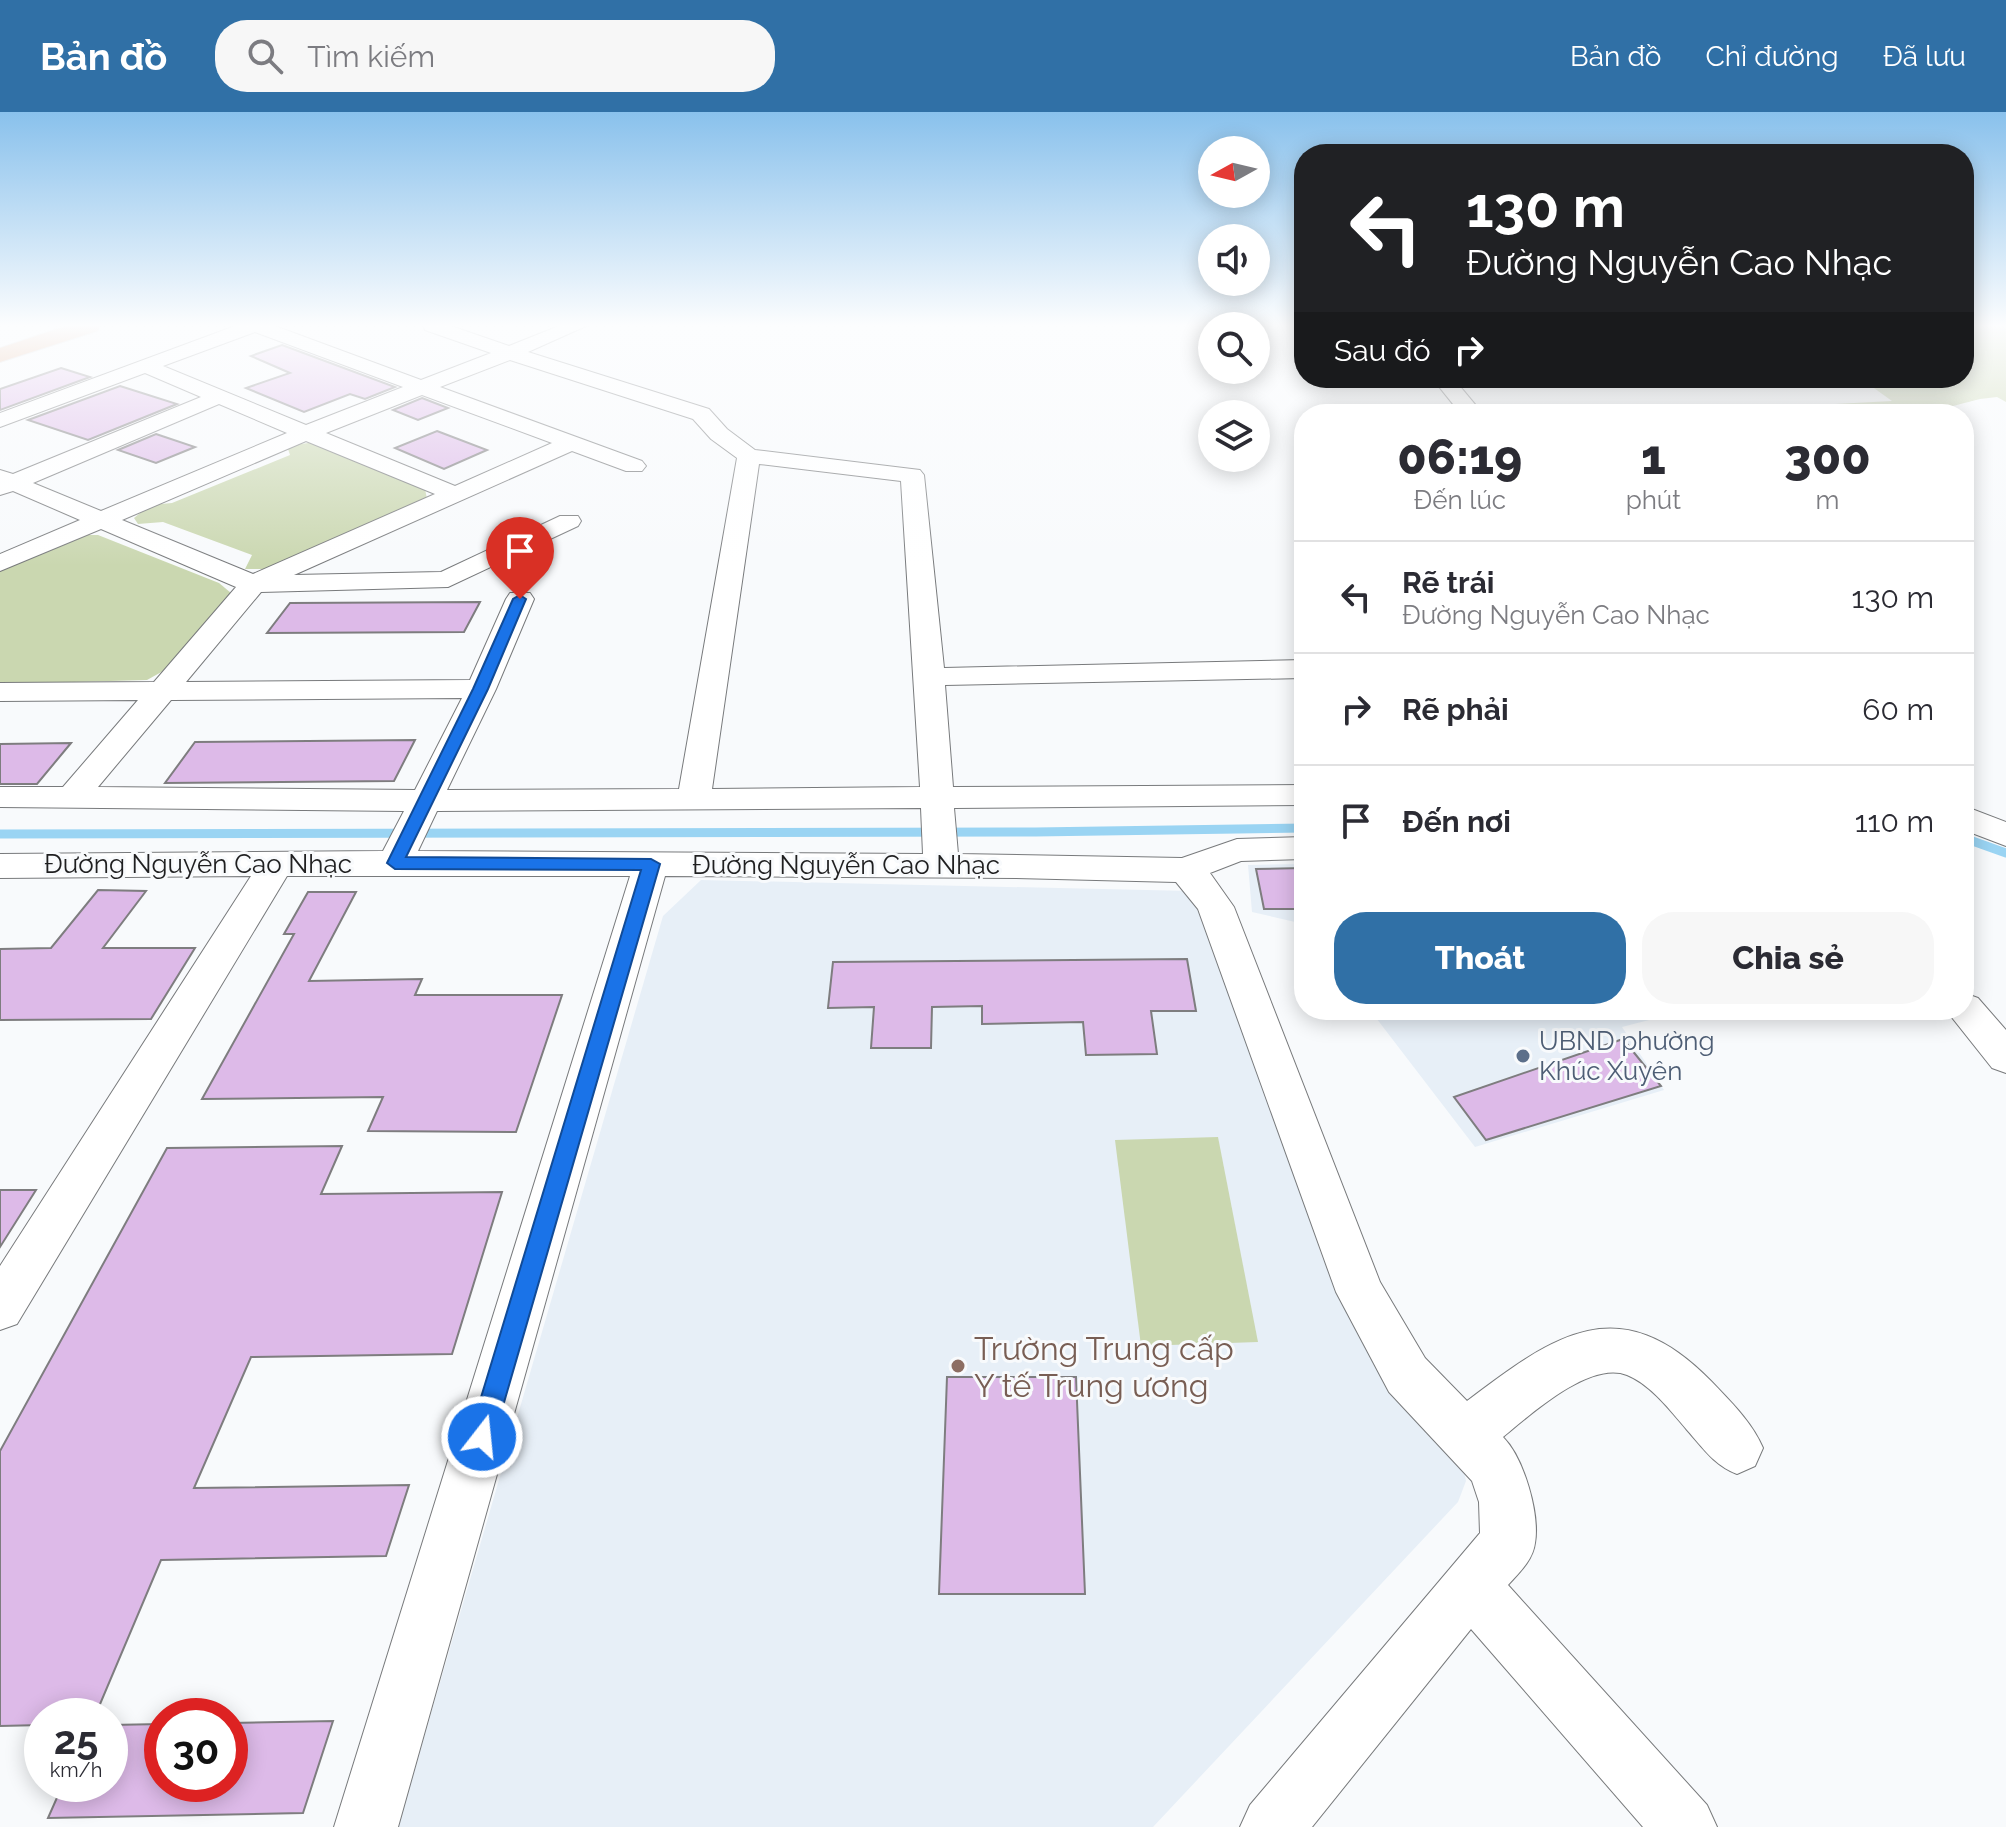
<!DOCTYPE html>
<html lang="vi">
<meta charset="utf-8">
<style>
:root{--surface:#fff;--page:#f7f7f7;--text:#2b2b33;--muted:#7c7c81;--line:#e1e1e2;--accent:#3070a6}
body{margin:0;font-family:Raleway,sans-serif;background:var(--page);color:var(--text);height:100vh;display:flex;flex-direction:column;font-size:30px;white-space:nowrap}
*{box-sizing:border-box;margin:0}
p{font-size:26px;color:var(--muted)}
.icon{flex:none;width:44px;height:44px;fill:none;stroke:currentColor;stroke-width:2;stroke-linecap:round;stroke-linejoin:round}
.map{position:relative;flex:1;overflow:hidden}
.sheet{position:absolute;left:1294px;top:292px;width:680px;height:616px;display:flex;flex-direction:column;background:var(--surface);border-radius:32px;box-shadow:0 4px 20px #0003}
.sheet>*{flex:none}
.banner{position:absolute;left:1294px;top:32px;width:680px;height:244px;border-radius:32px;box-shadow:0 4px 20px #0003;background:#202124;color:#fff;overflow:hidden}
.needle{width:52px;rotate:262deg}
.fabs{position:absolute;left:1198px;top:24px;display:grid;gap:16px}
.fabs a{display:grid;place-items:center;width:72px;height:72px;border-radius:50%;background:var(--surface);box-shadow:0 4px 20px #0003;font-size:40px}
.speed{position:absolute;left:24px;top:1586px;display:flex;gap:16px;font-size:40px;font-weight:700;text-align:center}
.speed>*{display:grid;place-content:center;width:104px;height:104px;border-radius:50%;background:var(--surface);box-shadow:0 4px 20px #0003;line-height:1}
.speed small{font-size:20px;font-weight:400}
.speed .limit{border:12px solid #d22;background:#fff;color:#111}
.pin{position:absolute;display:grid;place-items:center;width:68px;height:68px;color:#fff;margin:-82px -34px;border-radius:50% 50% 50% 0;rotate:-45deg;box-shadow:0 0 8px #0007}
.pin .icon{rotate:45deg}
.me{position:absolute;width:88px;margin:-44px;rotate:16deg;stroke-linejoin:round;filter:drop-shadow(0 0 6px #0008)}
.turn{display:flex;align-items:center;gap:28px;height:168px;padding:0 40px;font-size:36px}
.turn .icon{width:104px;height:104px;stroke-width:2.5}
.turn b{display:block;font-size:56px;line-height:68px}
.then{display:flex;align-items:center;height:76px;padding:0 40px;background:#0003;gap:16px;font-size:30px}
.eta{display:flex;justify-content:space-evenly;align-items:center;height:136px;text-align:center}
.eta b{font-size:48px;font-weight:800;line-height:56px}
.button{display:flex;gap:16px;margin-top:auto;padding:16px 40px}
.button a{flex:1;height:92px;border-radius:32px;background:var(--accent);color:#fff;font-size:32px;font-weight:800;line-height:92px;text-align:center}
.button a+a{background:var(--page);color:var(--text)}
ul{padding:0;list-style:none}
li{display:flex;align-items:center;gap:24px;height:112px;padding:0 40px;border-top:2px solid var(--line)}
li div{flex:1}
li b{display:block;font-size:30px}
li em{font-style:normal}
header{display:flex;align-items:center;gap:48px;box-sizing:border-box;height:112px;padding:0 40px;background:var(--accent);color:#fff}
header strong{font-size:38px}
nav{display:flex;gap:44px;margin-inline-start:auto;font-size:28px}
.search{width:560px;height:72px;background:var(--page);display:flex;align-items:center;gap:20px;box-sizing:border-box;padding:0 28px;border-radius:32px;color:var(--muted);font-size:30px}
.map>svg:first-child{display:block}
.built{fill:#e7eff7}
.green{fill:#cad7b0}
.lines{fill:none;stroke-linecap:round;stroke-linejoin:round}
.stream{stroke:#9ad4f3;stroke-width:9}
.building{fill:#ddbae8;stroke:#7e7d7f;stroke-width:2}
.minor-casing{stroke:#787a7c;stroke-width:2}
.major-casing{stroke:#d7d7d7;stroke-width:2}
.minor{fill:#fff;fill-rule:evenodd}
.major{fill:#e0a580;fill-rule:evenodd}
.route{fill:#1a73e8;stroke:#114b97;stroke-width:2}
.service-dot{fill:#5c6f8a;stroke:#f8fafc;stroke-width:3}
.education-dot{fill:#8d6e63;stroke:#f8fafc;stroke-width:3}
.labels{text-anchor:middle;dominant-baseline:central;stroke-width:6;stroke-linejoin:round;paint-order:stroke}
.street-label{font-size:26px;fill:#1f1f20;stroke:#f8fafc}
.service-label{font-size:26px;fill:#4e5e75;stroke:#f8fafc;text-anchor:start}
.near-education-label{font-size:32px;fill:#785e54;stroke:#f8fafc;text-anchor:start}
</style>
<header>
<strong>Bản đồ</strong>
<div class="search"><svg class="icon" aria-label="search" viewBox="0 0 24 24"><circle cx="10" cy="10" r="6"/><path d="M15 15l6 6"/></svg>Tìm kiếm</div>
<nav><a>Bản đồ</a><a>Chỉ đường</a><a>Đã lưu</a></nav>
</header>
<div class="map">
<svg width="2006" height="1715" viewBox="0 0 2006 1715">
<rect width="100%" height="100%" fill="#f8fafc"/>
<!-- built -->
<g class="built">
<path d="M 1304,752 L 1304,812 L 1252,800 L 1248,753 Z"/>
<path d="M 701,768 L 1190,779 L 1205,789 L 1322,1145 L 1354,1215 L 1412,1292 L 1462,1349 L 1466,1369 L 1458,1390 L 1153,1715 L 398,1715 L 663,804 Z"/>
<path d="M 1370,898 L 1688,898 L 1622,915 L 1664,978 L 1475,1035 Z"/>
</g>
<!-- green -->
<g class="green">
<path d="M 1964,214 L 2006,215 L 2006,290 L 1997,285 L 1980,287 L 1922,302 L 1649,302 L 1892,289 L 1860,266 L 1964,266 Z"/>
<path d="M 315,330 L 425,377 L 427,387 L 264,457 L 245,457 L 252,443 L 163,410 L 138,412 L 134,406 L 150,393 L 172,391 L 290,343 L 287,334 Z"/>
<path d="M 86,423 L 98,423 L 219,471 L 231,481 L 165,558 L 147,568 L 0,572 L 0,457 Z"/>
<path d="M 1218,1025 L 1258,1230 L 1141,1234 L 1115,1028 Z"/>
</g>
<g class="lines">
<!-- stream -->
<g class="stream">
<path d="M 0,722 L 1035,720 L 1304,716"/>
<path d="M 1964,726 L 2006,741"/>
</g>
</g>
<!-- building -->
<g class="building">
<path d="M 282,233 L 395,275 L 365,287 L 350,282 L 304,300 L 246,276 L 290,261 L 251,244 Z"/>
<path d="M 61,256 L 90,265 L 0,298 L 0,277 Z"/>
<path d="M 120,274 L 177,292 L 88,328 L 28,308 Z"/>
<path d="M 422,286 L 448,296 L 418,308 L 393,298 Z"/>
<path d="M 437,319 L 487,338 L 444,357 L 395,336 Z"/>
<path d="M 156,322 L 195,335 L 156,351 L 118,338 Z"/>
<path d="M 480,490 L 464,520 L 267,521 L 290,491 Z"/>
<path d="M 415,628 L 394,669 L 165,671 L 195,630 Z"/>
<path d="M 71,631 L 37,672 L 0,672 L 0,632 Z"/>
<path d="M 1304,756 L 1304,797 L 1264,797 L 1256,757 Z"/>
<path d="M 98,778 L 146,779 L 103,836 L 195,836 L 151,907 L 0,908 L 0,837 L 51,836 Z"/>
<path d="M 308,780 L 356,780 L 309,869 L 422,867 L 415,883 L 562,883 L 516,1020 L 368,1019 L 383,985 L 202,987 L 294,822 L 284,822 Z"/>
<path d="M 1187,847 L 1196,899 L 1151,899 L 1157,942 L 1086,943 L 1083,910 L 982,912 L 982,894 L 932,895 L 931,936 L 871,936 L 874,895 L 828,896 L 833,850 Z"/>
<path d="M 1623,927 L 1661,974 L 1486,1028 L 1454,985 Z"/>
<path d="M 342,1034 L 321,1082 L 502,1080 L 452,1242 L 251,1245 L 194,1376 L 409,1373 L 386,1444 L 161,1448 L 95,1604 L 42,1604 L 42,1613 L 0,1614 L 0,1339 L 167,1036 Z"/>
<path d="M 0,1078 L 36,1078 L 0,1135 Z"/>
<path d="M 947,1265 L 1076,1265 L 1085,1482 L 939,1482 Z"/>
<path d="M 333,1609 L 303,1701 L 48,1706 L 63,1672 L 110,1672 L 110,1613 L 162,1612 L 162,1672 L 230,1672 L 230,1611 Z"/>
</g>
<g class="lines">
<defs>
<g id="minor">
<path d="M 235,214 L 275,214 L 421,268 L 491,241 L 425,218 L 423,214 L 451,214 L 509,234 L 559,214 L 586,214 L 528,240 L 709,297 L 727,317 L 755,338 L 920,358 L 924,363 L 944,556 L 1304,548 L 1304,566 L 945,573 L 953,675 L 1304,673 L 1304,693 L 954,696 L 958,742 L 1182,746 L 1237,727 L 1304,725 L 1304,747 L 1241,749 L 1210,761 L 1234,795 L 1380,1170 L 1425,1246 L 1467,1289 C 1555,1222 1620,1176 1711,1269 C 1731,1290 1752,1310 1763,1336 L 1755,1354 L 1737,1362 C 1714,1353 1703,1336 1687,1318 C 1671,1299 1650,1272 1627,1263 C 1590,1248 1530,1303 1503,1325 C 1524,1346 1540,1402 1535,1431 C 1533,1448 1519,1461 1508,1473 L 1707,1693 L 1717,1715 L 1643,1715 L 1471,1517 L 1312,1715 L 1240,1715 L 1250,1693 L 1480,1421 L 1479,1390 L 1472,1369 L 1389,1280 L 1336,1180 L 1198,797 L 1176,770 L 1016,766 L 665,764 L 398,1715 L 334,1715 L 630,764 L 287,764 L 17,1212 L 0,1218 L 0,1154 L 251,764 L 0,766 L 0,742 L 383,739 L 404,699 L 0,695 L 0,675 L 63,675 L 138,588 L 0,589 L 0,571 L 154,570 L 236,475 L 101,417 L 0,459 L 0,442 L 80,408 L 13,379 L 0,383 L 0,358 L 13,362 L 201,285 L 145,261 L 0,315 L 0,301 ZM 255,220 L 403,275 L 306,313 L 163,254 ZM 510,248 L 693,307 L 711,327 L 737,346 L 679,677 L 447,678 L 496,577 L 534,487 L 530,481 L 510,481 L 506,487 L 470,568 L 186,570 L 261,480 L 448,475 L 578,414 L 581,409 L 578,404 L 560,404 L 441,460 L 294,463 L 572,339 L 626,359 L 642,359 L 646,354 L 642,349 L 440,275 ZM 422,283 L 552,331 L 455,374 L 326,321 ZM 219,292 L 287,321 L 101,399 L 33,371 ZM 306,329 L 435,382 L 253,462 L 122,408 ZM 759,352 L 901,369 L 920,675 L 712,677 ZM 462,586 L 415,678 L 98,675 L 171,588 ZM 921,696 L 923,742 L 418,739 L 437,699 Z"/>
<path d="M 1432,266 L 1453,266 L 1483,302 L 1461,302 Z"/>
<path d="M 1964,694 L 2006,710 L 2006,734 L 1964,718 Z"/>
<path d="M 1964,881 L 1978,886 L 2006,918 L 2006,961 L 1992,956 L 1946,898 L 1964,898 Z"/>
</g>
<path id="major" d="M 66,214 L 100,214 L 97,219 L 0,250 L 0,236 Z"/>
</defs>
<!-- minor casing -->
<use href="#minor" class="minor-casing"/>
<!-- major casing -->
<use href="#major" class="major-casing"/>
<!-- minor -->
<use href="#minor" class="minor"/>
<!-- major -->
<use href="#major" class="major"/>
</g>
<!-- sky -->
<linearGradient id="sky" x2="0" y2="1"><stop stop-color="#89c1ec"/><stop offset="0.47" stop-color="#fcfdfe"/><stop offset="1" stop-color="#fcfdfe" stop-opacity="0"/></linearGradient>
<rect width="2006" height="454" fill="url(#sky)"/>
<!-- route -->
<path class="route" d="M 520,483 L 526,487 L 488,577 L 406,745 L 651,747 L 660,752 L 494,1325 L 491,1334 L 482,1338 L 473,1334 L 469,1325 L 641,758 L 395,757 L 387,751 L 473,577 L 513,487 Z"/>
<!-- markers -->
<circle class="service-dot" cx="1523" cy="944" r="8"/>
<circle class="education-dot" cx="958" cy="1254" r="8"/>
<g class="labels">
<!-- street labels -->
<g class="street-label">
<text x="198" y="752">Đường Nguyễn Cao Nhạc</text>
<text x="846" y="753">Đường Nguyễn Cao Nhạc</text>
</g>
<!-- service labels -->
<g class="service-label">
<text x="1539" y="929">UBND phường<tspan x="1539" dy="30">Khúc Xuyên</tspan></text>
</g>
<!-- near-education labels -->
<g class="near-education-label">
<text x="974" y="1236">Trường Trung cấp<tspan x="974" dy="37">Y tế Trung ương</tspan></text>
</g>
</g>
</svg>
<div class="fabs">
<a><svg class="needle" viewBox="-14 -14 28 28"><path d="M0-13l5 13h-10z" fill="#e53935"/><path d="M0 13l5-13h-10z" fill="#7c7c81"/></svg></a>
<a><svg class="icon" aria-label="sound" viewBox="0 0 24 24"><path d="M4 9h4l5-4v14l-5-4H4zM17 9q2 3 0 6"/></svg></a>
<a><svg class="icon" aria-label="search" viewBox="0 0 24 24"><circle cx="10" cy="10" r="6"/><path d="M15 15l6 6"/></svg></a>
<a><svg class="icon" aria-label="layers" viewBox="0 0 24 24"><path d="M12 4l9 5-9 5-9-5zM3 14l9 5 9-5"/></svg></a>
</div>
<div class="speed"><div>25<small>km/h</small></div><div class="limit">30</div></div>
<div class="pin" style="left:520px;top:487px;background:#d93025"><svg class="icon" aria-label="arrive" viewBox="0 0 24 24"><path d="M6 21V4h12l-3 4 3 4H6"/></svg></div>
<svg class="me" style="left:482px;top:1325px" viewBox="-20 -20 40 40"><circle r="17" fill="#1a73e8" stroke="#fff" stroke-width="3"/><path d="M0-11L8 9 0 5-8 9z" fill="#fff"/></svg>
<div class="banner">
<div class="turn"><svg class="icon" aria-label="left" viewBox="0 0 24 24"><path d="M17 20v-9H6M10 6l-5 5 5 5"/></svg><div><b>130 m</b>Đường Nguyễn Cao Nhạc</div></div>
<div class="then">Sau đó<svg class="icon" aria-label="right" viewBox="0 0 24 24"><path d="M7 20v-9h11M14 6l5 5-5 5"/></svg></div>
</div>
<section class="sheet">
<div class="eta">
<div><b>06:19</b><p>Đến lúc</p></div>
<div><b>1</b><p>phút</p></div>
<div><b>300</b><p>m</p></div>
</div>
<ul>
<li><svg class="icon" aria-label="left" viewBox="0 0 24 24"><path d="M17 20v-9H6M10 6l-5 5 5 5"/></svg><div><b>Rẽ trái</b><p>Đường Nguyễn Cao Nhạc</p></div><em>130 m</em></li>
<li><svg class="icon" aria-label="right" viewBox="0 0 24 24"><path d="M7 20v-9h11M14 6l5 5-5 5"/></svg><div><b>Rẽ phải</b></div><em>60 m</em></li>
<li><svg class="icon" aria-label="arrive" viewBox="0 0 24 24"><path d="M6 21V4h12l-3 4 3 4H6"/></svg><div><b>Đến nơi</b></div><em>110 m</em></li>
</ul>
<div class="button"><a>Thoát</a><a>Chia sẻ</a></div>
</section>
</div>
